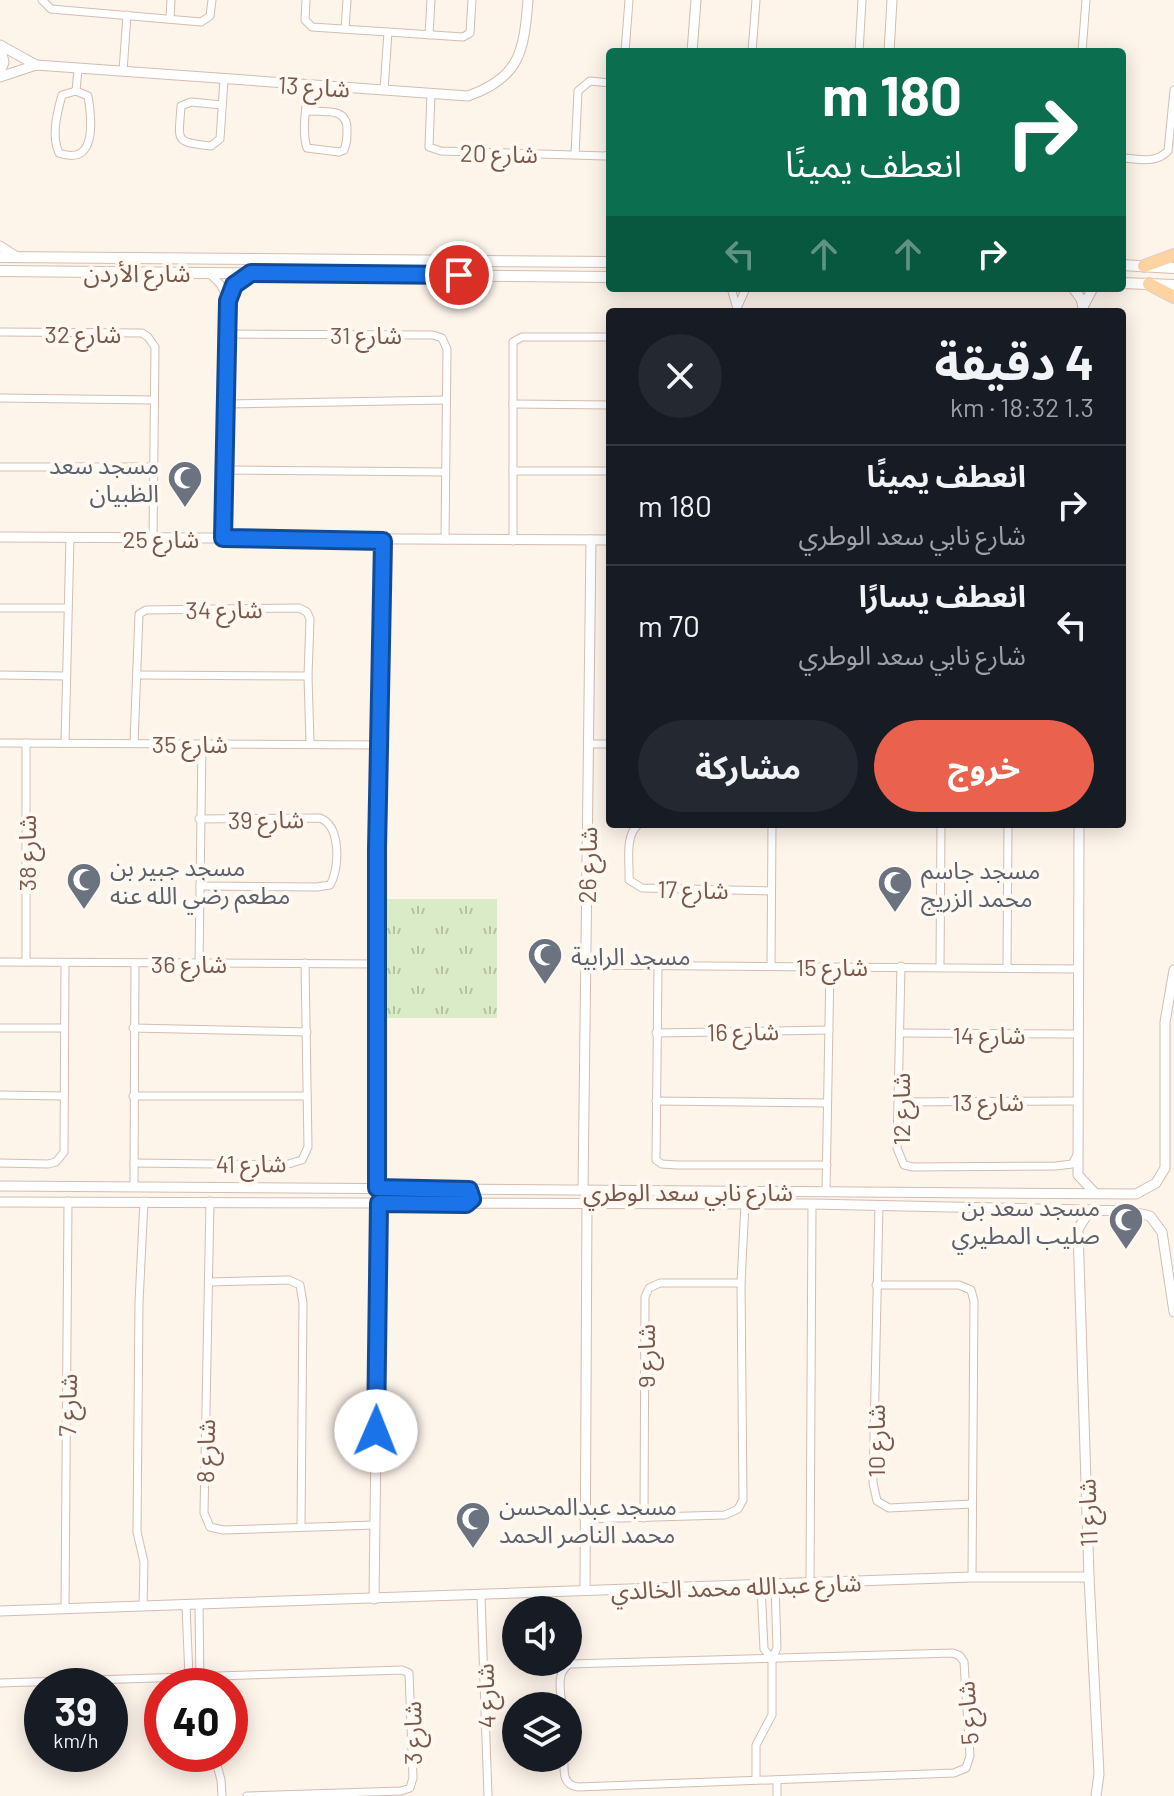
<!DOCTYPE html>
<html lang="ar">
<meta charset="utf-8">
<style>
:root{--surface:#171b24;--page:#242831;--text:#f1f3f6;--muted:#9ea1a6;--line:#363941;--accent:#ea624d}
body{margin:0;font-family:Barlow,"Noto Sans Arabic",sans-serif;background:var(--page);color:var(--text);direction:rtl;height:100vh;display:flex;flex-direction:column;font-size:30px;white-space:nowrap}
*{box-sizing:border-box;margin:0}
p{font-size:26px;color:var(--muted)}
.icon{flex:none;width:44px;height:44px;fill:none;stroke:currentColor;stroke-width:2;stroke-linecap:round;stroke-linejoin:round}
.map{position:relative;flex:1;overflow:hidden;direction:ltr}
.panel{position:absolute;left:606px;top:308px;width:520px;height:520px;display:flex;flex-direction:column;background:var(--surface);border-radius:8px;box-shadow:0 4px 20px #0003;direction:rtl}
.panel>*{flex:none}
.guide{position:absolute;left:606px;top:48px;width:520px;height:244px;border-radius:8px;box-shadow:0 4px 20px #0003;direction:rtl;background:#0b6e4f;color:#fff;overflow:hidden}
.fabs{position:absolute;left:502px;top:1596px;display:grid;gap:16px}
.fabs a{display:grid;place-items:center;width:80px;height:80px;border-radius:50%;background:var(--surface);box-shadow:0 4px 20px #0003;font-size:40px}
.speed{position:absolute;left:24px;top:1668px;display:flex;gap:16px;font-size:40px;font-weight:700;text-align:center}
.speed>*{display:grid;place-content:center;width:104px;height:104px;border-radius:50%;background:var(--surface);box-shadow:0 4px 20px #0003;line-height:1}
.speed small{font-size:20px;font-weight:400}
.speed .limit{border:12px solid #d22;background:#fff;color:#111}
.pin{position:absolute;display:grid;place-items:center;width:68px;height:68px;color:#fff;margin:-34px;border:4px solid #fff;border-radius:50%;box-shadow:0 2px 8px #0007}
.me{position:absolute;width:88px;margin:-44px;rotate:1deg;stroke-linejoin:round;filter:drop-shadow(0 0 6px #0008)}
.turn{display:flex;align-items:center;gap:28px;height:168px;padding:0 32px;font-size:36px}
.turn .icon{width:104px;height:104px;stroke-width:2.5}
.turn b{display:block;font-size:56px;line-height:68px}
.lanes{display:flex;align-items:center;height:76px;padding:0 32px;background:#0003;justify-content:center;gap:40px;direction:ltr}
.lanes .off{opacity:.35}
.round{display:grid;place-items:center;flex:none;width:84px;height:84px;border-radius:42px;background:var(--page)}
.summary{display:flex;align-items:center;justify-content:space-between;height:136px;padding:0 32px}
h1{font-size:48px;font-weight:700;line-height:60px}
.button{display:flex;gap:16px;margin-top:auto;padding:16px 32px}
.button a{flex:1;height:92px;border-radius:48px;background:var(--accent);color:#fff;font-size:32px;font-weight:700;line-height:92px;text-align:center}
.button a+a{background:var(--page);color:var(--text)}
ul{padding:0;list-style:none}
li{display:flex;align-items:center;gap:24px;height:120px;padding:0 32px;border-top:2px solid var(--line)}
li div{flex:1}
li b{display:block;font-size:30px}
li em{font-style:normal}
.map>svg:first-child{display:block}
.park{fill:url(#park-tufts)}
.lines{fill:none;stroke-linecap:round;stroke-linejoin:round}
.minor-casing{stroke:#d3bdb1;stroke-width:9}
.tertiary-casing{stroke:#d3bdb1;stroke-width:11}
.secondary-casing{stroke:#d6bdae;stroke-width:12}
.primary-casing{stroke:#dad0cd;stroke-width:14}
.minor{stroke:#fff;stroke-width:7}
.tertiary{stroke:#fff;stroke-width:9}
.secondary{stroke:#fff;stroke-width:10}
.primary{stroke:#fdd3a2;stroke-width:12}
.route-casing{stroke:#114b97;stroke-width:20}
.route{stroke:#1a73e8;stroke-width:14}
.labels{text-anchor:middle;dominant-baseline:central;stroke-width:8;stroke-linejoin:round;paint-order:stroke}
.street-label{font-size:24px;fill:#7a584c;stroke:#fff9f2}
.worship-label{font-size:24px;fill:#5b616d;stroke:#fff9f2;text-anchor:start}
</style>
<div class="map">
<svg width="1174" height="1796" viewBox="0 0 1174 1796">
<defs>
<pattern id="park-tufts" width="24" height="20" patternUnits="userSpaceOnUse" patternTransform="scale(2)"><rect width="24" height="20" fill="#daecc7"/><path d="M3 7l-1-3M5 7V3M7 7l1-3M15 17l-1-3M17 17v-4M19 17l1-3" fill="none" stroke="#b6c2a4"/></pattern>
</defs>
<rect width="100%" height="100%" fill="#fdf4ea"/>
<!-- park -->
<rect class="park" x="386" y="899" width="111" height="119"/>
<g class="lines">
<defs>
<g id="minor">
<path d="M 42,0 L 51,9 L 201,22 L 210,16 L 212,0"/>
<path d="M 306,0 L 305,20 L 312,27 L 463,37 L 470,33 L 472,0"/>
<path d="M 170,19 L 171,0"/>
<path d="M 345,29 L 347,0"/>
<path d="M 429,35 L 431,0"/>
<path d="M 625,52 L 629,0"/>
<path d="M 752,52 L 756,0"/>
<path d="M 859,52 L 862,0"/>
<path d="M 1082,52 L 1086,0"/>
<path d="M 123,71 L 127,15"/>
<path d="M 384,90 L 388,32"/>
<path d="M 76,91 L 88,96 C 92,120 97,167 59,153 C 51,136 57,113 62,95 Z"/>
<path d="M 76,91 L 78,69"/>
<path d="M 431,94 L 429,147 L 441,151 L 605,156 L 610,154"/>
<path d="M 222,105 L 191,102 L 181,106 C 179,141 173,142 211,146 L 220,139 L 224,80"/>
<path d="M 307,111 C 324,112 348,107 347,130 C 347,138 347,143 344,150 L 339,152 L 307,148 C 301,130 307,104 308,85"/>
<path d="M 575,154 L 578,91 L 590,81 L 610,83"/>
<path d="M 1122,158 C 1139,159 1155,164 1168,151 L 1174,90"/>
<path d="M 209,273 L 220,284 L 227,298"/>
<path d="M 731,288 L 738,312"/>
<path d="M 738,306 L 746,288"/>
<path d="M 0,332 L 142,333 L 148,337 L 155,347 L 153,538"/>
<path d="M 227,334 L 433,335 L 442,338 L 447,349 L 445,540"/>
<path d="M 0,398 L 154,400"/>
<path d="M 226,404 L 446,400"/>
<path d="M 513,404 L 610,405"/>
<path d="M 0,467 L 153,467"/>
<path d="M 224,470 L 445,472"/>
<path d="M 513,471 L 610,471"/>
<path d="M 223,538 L 228,301 L 234,285 L 246,275"/>
<path d="M 513,541 L 513,342 L 522,337 L 610,337"/>
<path d="M 0,608 L 68,608"/>
<path d="M 0,675 L 66,676"/>
<path d="M 137,675 L 308,676"/>
<path d="M 0,743 L 379,745"/>
<path d="M 65,743 L 70,538"/>
<path d="M 134,743 L 139,614 L 146,610 L 299,608 L 307,612 L 310,619 L 308,676 L 310,743"/>
<path d="M 589,744 L 610,744"/>
<path d="M 199,819 L 320,818 C 341,826 340,868 330,885 L 317,887 L 200,886"/>
<path d="M 639,824 C 624,835 630,863 629,880 L 642,888 L 771,891"/>
<path d="M 0,962 L 377,964"/>
<path d="M 26,962 L 26,743"/>
<path d="M 199,963 L 202,744"/>
<path d="M 586,965 L 1078,969"/>
<path d="M 658,966 L 656,1160 L 662,1164 L 677,1165 L 827,1165"/>
<path d="M 771,966 L 772,824"/>
<path d="M 901,966 L 897,1148 L 904,1165 L 913,1167 L 1056,1166 L 1072,1164 L 1077,1155"/>
<path d="M 940,966 L 941,824"/>
<path d="M 1007,966 L 1008,824"/>
<path d="M 0,1028 L 63,1028"/>
<path d="M 133,1028 L 307,1032"/>
<path d="M 656,1033 L 829,1030"/>
<path d="M 900,1033 L 1078,1034"/>
<path d="M 0,1095 L 64,1096"/>
<path d="M 133,1096 L 307,1096"/>
<path d="M 656,1101 L 827,1103"/>
<path d="M 899,1102 L 1078,1101"/>
<path d="M 0,1163 L 48,1164 L 56,1162 L 64,1152 L 65,963"/>
<path d="M 134,1163 L 285,1165 L 302,1160 L 308,1147 L 305,963"/>
<path d="M 134,1187 L 135,963"/>
<path d="M 826,1192 L 830,966"/>
<path d="M 210,1201 L 204,1513 L 210,1527 L 223,1530 L 375,1525"/>
<path d="M 879,1205 L 873,1483 L 877,1501 L 889,1508 L 971,1504"/>
<path d="M 209,1282 L 289,1280 L 300,1285 L 303,1303 L 301,1526"/>
<path d="M 876,1285 L 959,1285 L 971,1290 L 974,1301 L 972,1577"/>
<path d="M 644,1518 L 645,1297 L 649,1288 L 660,1283 L 741,1283"/>
<path d="M 584,1519 L 725,1515 L 738,1509 L 743,1500 L 741,1283 L 745,1204"/>
<path d="M 810,1584 L 812,1204"/>
<path d="M 761,1586 L 764,1649 L 772,1659"/>
<path d="M 481,1596 L 488,1796"/>
<path d="M 199,1605 L 200,1686"/>
<path d="M 143,1606 L 144,1562 L 137,1532 L 139,1302 L 144,1201"/>
<path d="M 186,1606 L 189,1677 L 193,1686"/>
<path d="M 65,1609 L 68,1201"/>
<path d="M 0,1683 L 402,1670 L 409,1673 L 413,1778 L 410,1788 L 401,1791 L 247,1796"/>
<path d="M 562,1706 C 561,1692 555,1672 570,1664 L 953,1653 L 960,1656 L 964,1662 L 970,1756 L 966,1768 L 954,1773 L 578,1787 C 562,1785 564,1771 564,1758"/>
<path d="M 214,1754 L 221,1780 L 222,1796"/>
<path d="M 756,1780 L 756,1745 L 772,1715 L 772,1659 L 777,1648 L 775,1585"/>
<path d="M 777,1780 L 777,1796"/>
</g>
<g id="tertiary">
<path d="M 0,45 L 36,65"/>
<path d="M 692,52 L 696,0"/>
<path d="M 889,52 L 892,0"/>
<path d="M 0,73 L 4,62 L 0,46"/>
<path d="M 0,77 L 36,65 L 468,96 C 520,78 524,51 528,0"/>
<path d="M 0,246 L 17,257"/>
<path d="M 1073,288 L 1081,299 L 1084,312"/>
<path d="M 1083,307 L 1093,288"/>
<path d="M 0,537 L 610,540"/>
<path d="M 1079,824 L 1078,1175 L 1095,1193"/>
<path d="M 0,1186 L 1136,1194 L 1156,1183 L 1165,1168 L 1165,1022 L 1174,970"/>
<path d="M 377,1188 L 377,850 L 383,541"/>
<path d="M 583,1190 L 591,540"/>
<path d="M 0,1202 L 812,1204 L 1128,1211 L 1150,1216 L 1162,1232 L 1174,1312"/>
<path d="M 1090,1210 L 1078,1229 L 1089,1577 L 1099,1774 L 1096,1796"/>
<path d="M 585,1590 L 587,1204"/>
<path d="M 374,1599 L 379,1203"/>
<path d="M 0,1611 L 972,1577 L 1089,1577"/>
</g>
<g id="secondary">
<path d="M 0,257 L 610,262"/>
<path d="M 1122,265 L 1174,268"/>
<path d="M 0,271 L 610,277"/>
<path d="M 1122,283 L 1174,285"/>
</g>
<g id="primary">
<path d="M 1144,266 L 1174,255"/>
<path d="M 1149,284 L 1174,297"/>
</g>
</defs>
<!-- minor casing -->
<use href="#minor" class="minor-casing"/>
<!-- tertiary casing -->
<use href="#tertiary" class="tertiary-casing"/>
<!-- secondary casing -->
<use href="#secondary" class="secondary-casing"/>
<!-- primary casing -->
<use href="#primary" class="primary-casing"/>
<!-- minor -->
<use href="#minor" class="minor"/>
<!-- tertiary -->
<use href="#tertiary" class="tertiary"/>
<!-- secondary -->
<use href="#secondary" class="secondary"/>
<!-- primary -->
<use href="#primary" class="primary"/>
</g>
<g class="lines">
<defs>
<path id="route" d="M 376,1431 L 379,1203 L 466,1204 L 472,1199 L 469,1190 L 377,1188 L 377,850 L 383,541 L 223,538 L 228,301 L 234,285 L 251,273 L 459,275"/>
</defs>
<!-- route casing -->
<use href="#route" class="route-casing"/>
<!-- route -->
<use href="#route" class="route"/>
</g>
<!-- icons -->
<defs>
<symbol id="mosque-pin" viewBox="-11 -11 22 30"><path d="M0 17L-7.5 6A9.5 9.5 0 1 1 7.5 6Z" fill="#6b7280" stroke="#fff9f2"/><path d="M3.5-4.9A6 6 0 1 0 3.5 4.9A5 5 0 1 1 3.5-4.9Z" fill="#fff"/></symbol>
</defs>
<g fill-rule="evenodd">
<use href="#mosque-pin" x="165" y="458" width="40" height="54"/>
<use href="#mosque-pin" x="64" y="860" width="40" height="54"/>
<use href="#mosque-pin" x="875" y="863" width="40" height="54"/>
<use href="#mosque-pin" x="525" y="935" width="40" height="54"/>
<use href="#mosque-pin" x="1106" y="1200" width="40" height="54"/>
<use href="#mosque-pin" x="453" y="1499" width="40" height="54"/>
</g>
<g class="labels">
<!-- street labels -->
<g class="street-label">
<text transform="translate(314 86) rotate(3)">شارع 13</text>
<text transform="translate(499 153) rotate(1)">شارع 20</text>
<text x="137" y="272">شارع الأردن</text>
<text x="83" y="333">شارع 32</text>
<text x="366" y="334">شارع 31</text>
<text x="161" y="538">شارع 25</text>
<text transform="translate(224 609) rotate(-1)">شارع 34</text>
<text x="190" y="743">شارع 35</text>
<text transform="translate(266 819) rotate(-1)">شارع 39</text>
<text transform="translate(26 853) rotate(-90)">شارع 38</text>
<text transform="translate(587 865) rotate(-89)">شارع 26</text>
<text transform="translate(693 889) rotate(1)">شارع 17</text>
<text x="189" y="963">شارع 36</text>
<text x="832" y="966">شارع 15</text>
<text transform="translate(743 1031) rotate(-1)">شارع 16</text>
<text x="989" y="1034">شارع 14</text>
<text x="988" y="1101">شارع 13</text>
<text transform="translate(900 1109) rotate(-90)">شارع 12</text>
<text transform="translate(251 1163) rotate(-1)">شارع 41</text>
<text x="688" y="1191">شارع نابي سعد الوطري</text>
<text transform="translate(645 1356) rotate(-90)">شارع 9</text>
<text transform="translate(67 1405) rotate(-89)">شارع 7</text>
<text transform="translate(875 1441) rotate(-90)">شارع 10</text>
<text transform="translate(205 1451) rotate(-89)">شارع 8</text>
<text transform="translate(1087 1513) rotate(-92)">شارع 11</text>
<text transform="translate(736 1586) rotate(-2)">شارع عبدالله محمد الخالدي</text>
<text transform="translate(485 1696) rotate(-92)">شارع 4</text>
<text transform="translate(967 1713) rotate(-94)">شارع 5</text>
<text transform="translate(412 1733) rotate(-91)">شارع 3</text>
</g>
<!-- worship labels -->
<g class="worship-label">
<text x="159" y="464" text-anchor="end">مسجد سعد<tspan x="159" dy="28">الظبيان</tspan></text>
<text x="110" y="866">مسجد جبير بن<tspan x="110" dy="28">مطعم رضي الله عنه</tspan></text>
<text x="921" y="869">مسجد جاسم<tspan x="921" dy="28">محمد الزريج</tspan></text>
<text x="571" y="955">مسجد الرابية</text>
<text x="1100" y="1206" text-anchor="end">مسجد سعد بن<tspan x="1100" dy="28">صليب المطيري</tspan></text>
<text x="499" y="1505">مسجد عبدالمحسن<tspan x="499" dy="28">محمد الناصر الحمد</tspan></text>
</g>
</g>
</svg>
<div class="fabs">
<a><svg class="icon" aria-label="sound" viewBox="0 0 24 24"><path d="M4 9h4l5-4v14l-5-4H4zM17 9q2 3 0 6"/></svg></a>
<a><svg class="icon" aria-label="layers" viewBox="0 0 24 24"><path d="M12 4l9 5-9 5-9-5zM3 14l9 5 9-5"/></svg></a>
</div>
<div class="speed"><div>39<small>km/h</small></div><div class="limit">40</div></div>
<div class="pin" style="left:459px;top:275px;background:#d93025"><svg class="icon" aria-label="arrive" viewBox="0 0 24 24"><path d="M6 21V4h12l-3 4 3 4H6"/></svg></div>
<svg class="me" style="left:376px;top:1431px" viewBox="-20 -20 40 40"><circle r="19" fill="#fff"/><path d="M0-13L10 11 0 6-10 11z" fill="#1a73e8"/></svg>
<div class="guide">
<div class="turn"><svg class="icon" aria-label="right" viewBox="0 0 24 24"><path d="M7 20v-9h11M14 6l5 5-5 5"/></svg><div><b>180 m</b>انعطف يمينًا</div></div>
<div class="lanes"><svg class="icon off" aria-label="left" viewBox="0 0 24 24"><path d="M17 20v-9H6M10 6l-5 5 5 5"/></svg><svg class="icon off" aria-label="ahead" viewBox="0 0 24 24"><path d="M12 20V5M6 11l6-6 6 6"/></svg><svg class="icon off" aria-label="ahead" viewBox="0 0 24 24"><path d="M12 20V5M6 11l6-6 6 6"/></svg><svg class="icon" aria-label="right" viewBox="0 0 24 24"><path d="M7 20v-9h11M14 6l5 5-5 5"/></svg></div>
</div>
<section class="panel">
<div class="summary"><div><h1>4 دقيقة</h1><p>1.3 km · 18:32</p></div><a class="round"><svg class="icon" aria-label="close" viewBox="0 0 24 24"><path d="M6 6l12 12M18 6L6 18"/></svg></a></div>
<ul>
<li><svg class="icon" aria-label="right" viewBox="0 0 24 24"><path d="M7 20v-9h11M14 6l5 5-5 5"/></svg><div><b>انعطف يمينًا</b><p>شارع نابي سعد الوطري</p></div><em>180 m</em></li>
<li><svg class="icon" aria-label="left" viewBox="0 0 24 24"><path d="M17 20v-9H6M10 6l-5 5 5 5"/></svg><div><b>انعطف يسارًا</b><p>شارع نابي سعد الوطري</p></div><em>70 m</em></li>
</ul>
<div class="button"><a>خروج</a><a>مشاركة</a></div>
</section>
</div>
